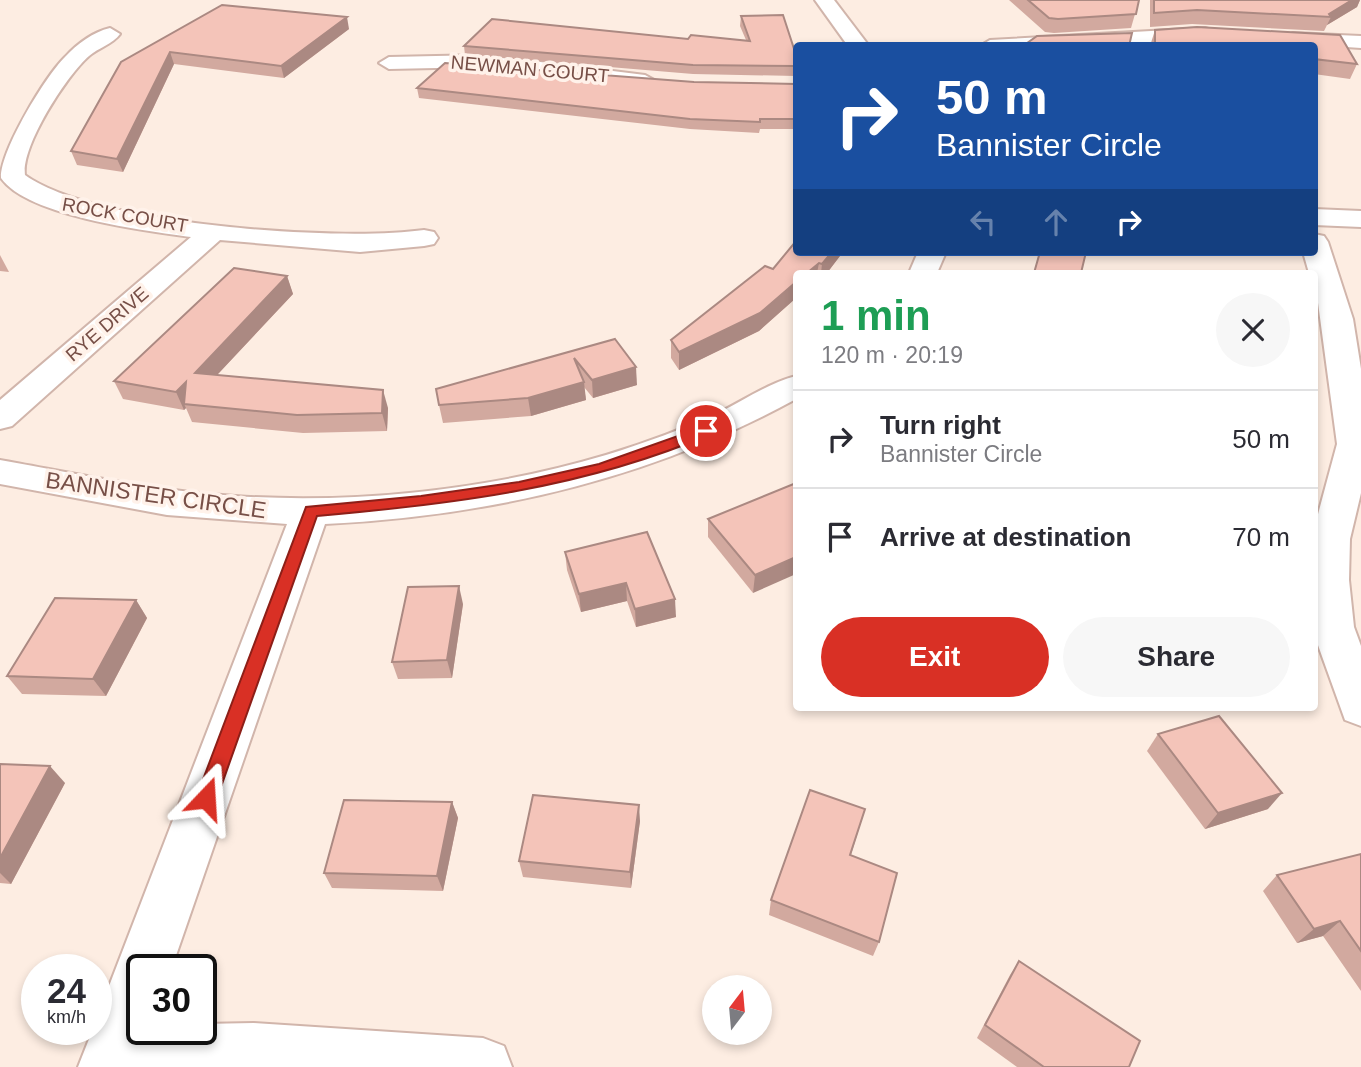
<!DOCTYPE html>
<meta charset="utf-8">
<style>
:root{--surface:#fff;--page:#f7f7f7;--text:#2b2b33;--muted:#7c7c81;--line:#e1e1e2;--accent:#d93025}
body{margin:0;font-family:Arial,sans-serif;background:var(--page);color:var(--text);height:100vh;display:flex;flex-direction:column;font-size:26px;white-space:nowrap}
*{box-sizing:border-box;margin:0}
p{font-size:23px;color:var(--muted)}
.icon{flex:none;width:38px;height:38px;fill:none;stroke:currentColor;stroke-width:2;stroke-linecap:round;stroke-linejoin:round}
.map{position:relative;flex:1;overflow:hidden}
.side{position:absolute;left:793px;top:270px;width:525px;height:441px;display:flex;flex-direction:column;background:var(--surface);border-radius:7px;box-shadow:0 4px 10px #0003}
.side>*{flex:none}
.guide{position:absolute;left:793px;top:42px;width:525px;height:214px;border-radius:7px;box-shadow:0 4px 10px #0003;background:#1a4fa0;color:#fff;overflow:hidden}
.needle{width:46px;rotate:16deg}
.controls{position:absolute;left:702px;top:975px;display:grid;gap:14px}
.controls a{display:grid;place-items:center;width:70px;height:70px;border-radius:50%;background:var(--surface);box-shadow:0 4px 10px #0003;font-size:35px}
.speed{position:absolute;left:21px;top:954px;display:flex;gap:14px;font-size:35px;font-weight:700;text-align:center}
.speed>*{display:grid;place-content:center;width:91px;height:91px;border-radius:50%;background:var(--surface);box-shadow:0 4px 10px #0003;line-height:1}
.speed small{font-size:18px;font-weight:400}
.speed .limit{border:4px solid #111;border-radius:10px;background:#fff;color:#111}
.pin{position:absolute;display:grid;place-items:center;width:60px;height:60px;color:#fff;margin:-30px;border:4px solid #fff;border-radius:50%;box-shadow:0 2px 7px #0007}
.me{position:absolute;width:77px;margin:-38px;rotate:20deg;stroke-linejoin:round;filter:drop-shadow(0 0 5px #0008)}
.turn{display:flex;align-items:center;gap:24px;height:147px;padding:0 28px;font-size:32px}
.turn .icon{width:91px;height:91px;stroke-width:2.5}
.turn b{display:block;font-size:49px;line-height:60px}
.lanes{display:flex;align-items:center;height:66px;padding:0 28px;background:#0003;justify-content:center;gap:35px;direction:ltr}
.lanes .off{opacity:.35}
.round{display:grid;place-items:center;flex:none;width:74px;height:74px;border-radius:37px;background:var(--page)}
.headline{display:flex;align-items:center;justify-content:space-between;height:119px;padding:0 28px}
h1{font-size:42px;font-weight:600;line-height:52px;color:#1e9e55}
.button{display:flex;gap:14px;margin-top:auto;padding:14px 28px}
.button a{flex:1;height:80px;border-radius:42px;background:var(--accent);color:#fff;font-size:28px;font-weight:600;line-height:80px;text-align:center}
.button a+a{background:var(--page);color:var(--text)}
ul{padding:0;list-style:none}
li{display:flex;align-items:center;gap:21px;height:98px;padding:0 28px;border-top:2px solid var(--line)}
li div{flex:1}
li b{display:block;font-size:26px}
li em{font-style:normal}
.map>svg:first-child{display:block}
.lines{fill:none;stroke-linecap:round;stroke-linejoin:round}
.minor-casing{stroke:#d1b5ab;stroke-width:4}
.minor{fill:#fff;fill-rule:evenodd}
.wall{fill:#d2a99f}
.shaded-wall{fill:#ab8982}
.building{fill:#f4c4b9;stroke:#ab8982;stroke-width:2}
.route{fill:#d93025;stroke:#8d1f18;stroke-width:2}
.labels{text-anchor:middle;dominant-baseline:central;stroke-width:7;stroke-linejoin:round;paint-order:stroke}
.far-street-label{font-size:19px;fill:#774f47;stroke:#fff2ea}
.street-label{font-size:23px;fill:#774f47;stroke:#fff2ea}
</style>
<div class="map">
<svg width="1361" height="1067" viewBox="0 0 1361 1067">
<rect width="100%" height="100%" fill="#fdede2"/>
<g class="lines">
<defs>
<g id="minor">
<path d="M 815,0 L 834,0 L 869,46 L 848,46 Z"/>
<path d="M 110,28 L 120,34 C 113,44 98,48 89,56 C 67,75 21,146 25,175 C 94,225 338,242 424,230 L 434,232 L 438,238 L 434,244 L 424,246 L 360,252 L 220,240 L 12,426 L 0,429 L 0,400 L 191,237 C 146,231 27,216 1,178 C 0,151 45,77 65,57 C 77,44 93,32 110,28 Z"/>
<path d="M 1205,28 L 1212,30 L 1215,34 L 1212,38 L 1107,46 L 980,46 L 990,40 Z"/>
<path d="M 1293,33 L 1361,36 L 1361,48 L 1286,43 L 1283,39 Z"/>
<path d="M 483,55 L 645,75 L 656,81 L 645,87 L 483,67 L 389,69 L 379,63 L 389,57 Z"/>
<path d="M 1314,209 L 1361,211 L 1361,227 L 1314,225 Z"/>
<path d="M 1314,234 L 1324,236 L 1328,242 L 1353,319 L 1361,369 L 1361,493 L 1350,539 L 1349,580 L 1354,627 L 1361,646 L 1361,726 L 1345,720 L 1314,634 L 1314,529 L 1337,444 L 1314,273 L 1309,273 L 1303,252 L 1314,252 Z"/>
<path d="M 918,252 L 946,252 L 937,273 L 909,273 Z"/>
<path d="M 796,376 L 796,399 C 650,479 491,516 325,524 L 171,970 L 142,970 L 142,1029 L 201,1029 L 201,1024 L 254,1023 L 483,1038 L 504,1046 L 512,1067 L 78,1067 L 93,1029 L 96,1029 L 96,1020 L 287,524 L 167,515 L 0,484 L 0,460 C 78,474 156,491 235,496 C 357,504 489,490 606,455 C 645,443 683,429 720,412 C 744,400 769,383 796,376 Z"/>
</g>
</defs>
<!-- minor casing -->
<use href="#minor" class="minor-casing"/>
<!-- minor -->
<use href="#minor" class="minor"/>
</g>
<!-- wall -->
<g class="wall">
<path d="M 1009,0 L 1139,0 L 1131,28 L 1054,33 L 1045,32 Z"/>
<path d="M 1150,0 L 1360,0 L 1357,7 L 1327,25 L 1324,31 L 1192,24 L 1150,27 Z"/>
<path d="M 222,5 L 349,29 L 284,78 L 174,64 L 123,172 L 77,165 L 71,151 L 121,62 Z"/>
<path d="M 741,16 L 796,55 L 796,76 L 693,74 L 465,55 L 464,46 L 688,39 L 746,40 L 740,26 Z"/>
<path d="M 1197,27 L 1340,35 L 1357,64 L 1350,79 L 1314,74 L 1314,46 L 1150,46 L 1155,30 Z"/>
<path d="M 694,82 L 796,84 L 796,129 L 760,129 L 759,133 L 690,129 L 419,98 L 417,88 Z"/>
<path d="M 796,252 L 843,252 L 827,273 L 796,273 L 796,298 L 759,331 L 679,370 L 671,358 L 671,340 Z"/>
<path d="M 0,255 L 9,272 L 0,271 Z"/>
<path d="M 287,276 L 293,294 L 217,375 L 388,408 L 387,431 L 303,433 L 192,422 L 186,408 L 184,410 L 123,399 L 114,381 Z"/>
<path d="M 615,339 L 637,385 L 593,398 L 584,387 L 586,400 L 531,416 L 443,423 L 439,405 Z"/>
<path d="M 796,483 L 753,593 L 708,537 L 708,519 Z"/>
<path d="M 647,532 L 676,617 L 636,627 L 627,601 L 581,612 L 567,570 L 565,552 Z"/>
<path d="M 136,600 L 147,618 L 106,696 L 22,694 L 7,676 Z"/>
<path d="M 463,604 L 452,678 L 398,679 L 392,662 Z"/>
<path d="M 1158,734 L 1268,809 L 1205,829 L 1147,751 Z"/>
<path d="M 0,764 L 65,783 L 11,884 L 0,883 Z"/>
<path d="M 452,802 L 458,818 L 443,891 L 332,888 L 324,873 Z"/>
<path d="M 865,809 L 851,855 L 879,942 L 873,956 L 769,915 L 771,900 Z"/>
<path d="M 640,821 L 631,888 L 523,877 L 519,861 Z"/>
<path d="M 1361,854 L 1361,991 L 1323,936 L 1297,943 L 1263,891 L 1277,875 Z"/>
<path d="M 1019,961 L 1129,1067 L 1017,1067 L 977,1038 L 1010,975 Z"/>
</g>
<!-- shaded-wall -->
<g class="shaded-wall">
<path d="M 1352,0 L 1360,0 L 1357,7 L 1327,25 L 1331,17 L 1329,14 Z"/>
<path d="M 347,17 L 349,29 L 284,78 L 281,66 Z"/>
<path d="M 170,52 L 174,64 L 123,172 L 117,159 Z"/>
<path d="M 832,252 L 843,252 L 827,273 L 821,273 L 822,264 Z"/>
<path d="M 819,263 L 817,273 L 807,273 Z"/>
<path d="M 287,276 L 293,294 L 202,391 L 195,373 Z"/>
<path d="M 796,282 L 796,298 L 759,331 L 679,370 L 679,352 Z"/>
<path d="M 636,367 L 637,385 L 593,398 L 592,380 Z"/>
<path d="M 186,382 L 184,404 L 186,408 L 184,410 L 176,392 Z"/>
<path d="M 584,382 L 586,400 L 531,416 L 528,398 Z"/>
<path d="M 383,390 L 388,408 L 387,431 L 382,413 Z"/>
<path d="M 796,557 L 796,574 L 753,593 L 755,575 Z"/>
<path d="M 626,583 L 627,601 L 581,612 L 579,594 Z"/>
<path d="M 459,586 L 463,604 L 452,678 L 447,660 Z"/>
<path d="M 675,599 L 676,617 L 636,627 L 635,609 Z"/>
<path d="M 136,600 L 147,618 L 106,696 L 93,679 Z"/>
<path d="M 50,766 L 65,783 L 11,884 L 0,873 L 0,858 Z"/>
<path d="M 1282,793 L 1268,809 L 1205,829 L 1218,813 Z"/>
<path d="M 452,802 L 458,818 L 443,891 L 437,876 Z"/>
<path d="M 639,805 L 640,821 L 631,888 L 630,872 Z"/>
<path d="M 1340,921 L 1323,936 L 1297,943 L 1314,929 Z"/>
</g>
<!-- building -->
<g class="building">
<path d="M 1028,0 L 1139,0 L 1136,14 L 1058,19 L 1049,18 Z"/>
<path d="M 1154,0 L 1352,0 L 1329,14 L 1331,17 L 1197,10 L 1154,13 Z"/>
<path d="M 222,5 L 347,17 L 281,66 L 170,52 L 117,159 L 71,151 L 121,62 Z"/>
<path d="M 783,15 L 796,55 L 796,66 L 693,65 L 464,46 L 492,19 L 688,39 L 691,35 L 750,41 L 741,16 Z"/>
<path d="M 1197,27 L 1340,35 L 1357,64 L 1314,59 L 1314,46 L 1155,46 L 1155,30 Z"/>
<path d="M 1132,33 L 1129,46 L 1023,46 L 1037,36 Z"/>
<path d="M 445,63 L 694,82 L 796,84 L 796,119 L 760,119 L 760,122 L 690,119 L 417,88 Z"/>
<path d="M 796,241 L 796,252 L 832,252 L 822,264 L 819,263 L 807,273 L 796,273 L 796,282 L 760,313 L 679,352 L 671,340 L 765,266 L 773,269 Z"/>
<path d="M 1040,252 L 1086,252 L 1081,273 L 1034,273 Z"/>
<path d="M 234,268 L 287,276 L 195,373 L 383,390 L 382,413 L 297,415 L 184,404 L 186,382 L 176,392 L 114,381 Z"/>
<path d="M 615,339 L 636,367 L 592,380 L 574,358 L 584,382 L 528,398 L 439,405 L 436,389 Z"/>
<path d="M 796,483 L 796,557 L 755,575 L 708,519 Z"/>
<path d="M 647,532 L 675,599 L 635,609 L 626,583 L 579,594 L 565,552 Z"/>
<path d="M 459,586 L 447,660 L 392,662 L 408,587 Z"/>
<path d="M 55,598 L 136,600 L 93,679 L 7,676 Z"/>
<path d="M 1219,716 L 1282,793 L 1218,813 L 1158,734 Z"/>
<path d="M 0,764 L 50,766 L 0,858 Z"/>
<path d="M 810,790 L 865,809 L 850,855 L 897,873 L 879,942 L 771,900 Z"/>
<path d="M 533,795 L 639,805 L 630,872 L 519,861 Z"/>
<path d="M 344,800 L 452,802 L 437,876 L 324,873 Z"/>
<path d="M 1361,854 L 1361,951 L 1340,921 L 1314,929 L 1277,875 Z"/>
<path d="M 1019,961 L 1140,1041 L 1129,1067 L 1044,1067 L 985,1025 Z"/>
</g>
<!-- route -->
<path class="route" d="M 706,426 L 711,428 L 711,434 C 585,488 453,504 317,516 L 217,798 L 214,804 L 206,807 L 199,804 L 196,798 L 306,507 L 421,496 L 519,482 L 599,464 Z"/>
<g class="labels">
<!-- far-street labels -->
<g class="far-street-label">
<text transform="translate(530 69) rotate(5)">NEWMAN COURT</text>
<text transform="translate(125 215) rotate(10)">ROCK COURT</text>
<text transform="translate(107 324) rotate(-41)">RYE DRIVE</text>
</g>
<!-- street labels -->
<g class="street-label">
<text transform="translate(156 495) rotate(8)">BANNISTER CIRCLE</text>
</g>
</g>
</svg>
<div class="controls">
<a><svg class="needle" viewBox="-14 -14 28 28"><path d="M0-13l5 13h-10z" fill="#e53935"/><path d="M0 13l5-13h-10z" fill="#7c7c81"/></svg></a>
</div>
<div class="speed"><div>24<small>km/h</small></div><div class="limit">30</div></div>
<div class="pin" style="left:706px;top:431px;background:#d93025"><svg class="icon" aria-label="arrive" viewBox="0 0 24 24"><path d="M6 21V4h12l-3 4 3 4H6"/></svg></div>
<svg class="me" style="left:206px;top:798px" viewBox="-20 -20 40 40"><path d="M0-17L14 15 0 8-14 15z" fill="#d93025" stroke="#fff" stroke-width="4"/></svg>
<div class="guide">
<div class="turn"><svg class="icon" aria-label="right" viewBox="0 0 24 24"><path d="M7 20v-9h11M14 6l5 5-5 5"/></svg><div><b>50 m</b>Bannister Circle</div></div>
<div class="lanes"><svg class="icon off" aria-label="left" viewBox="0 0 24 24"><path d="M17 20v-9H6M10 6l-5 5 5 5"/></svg><svg class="icon off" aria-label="ahead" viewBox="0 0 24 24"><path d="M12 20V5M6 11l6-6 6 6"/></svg><svg class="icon" aria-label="right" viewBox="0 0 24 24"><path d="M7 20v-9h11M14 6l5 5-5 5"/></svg></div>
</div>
<section class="side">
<div class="headline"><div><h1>1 min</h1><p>120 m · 20:19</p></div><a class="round"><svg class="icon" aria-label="close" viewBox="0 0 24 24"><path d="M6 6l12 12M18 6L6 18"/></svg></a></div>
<ul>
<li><svg class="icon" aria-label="right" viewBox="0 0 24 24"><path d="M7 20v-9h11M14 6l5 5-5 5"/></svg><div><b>Turn right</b><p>Bannister Circle</p></div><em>50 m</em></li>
<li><svg class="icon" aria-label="arrive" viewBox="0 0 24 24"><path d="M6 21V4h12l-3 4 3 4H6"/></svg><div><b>Arrive at destination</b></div><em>70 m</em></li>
</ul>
<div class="button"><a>Exit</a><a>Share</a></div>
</section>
</div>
